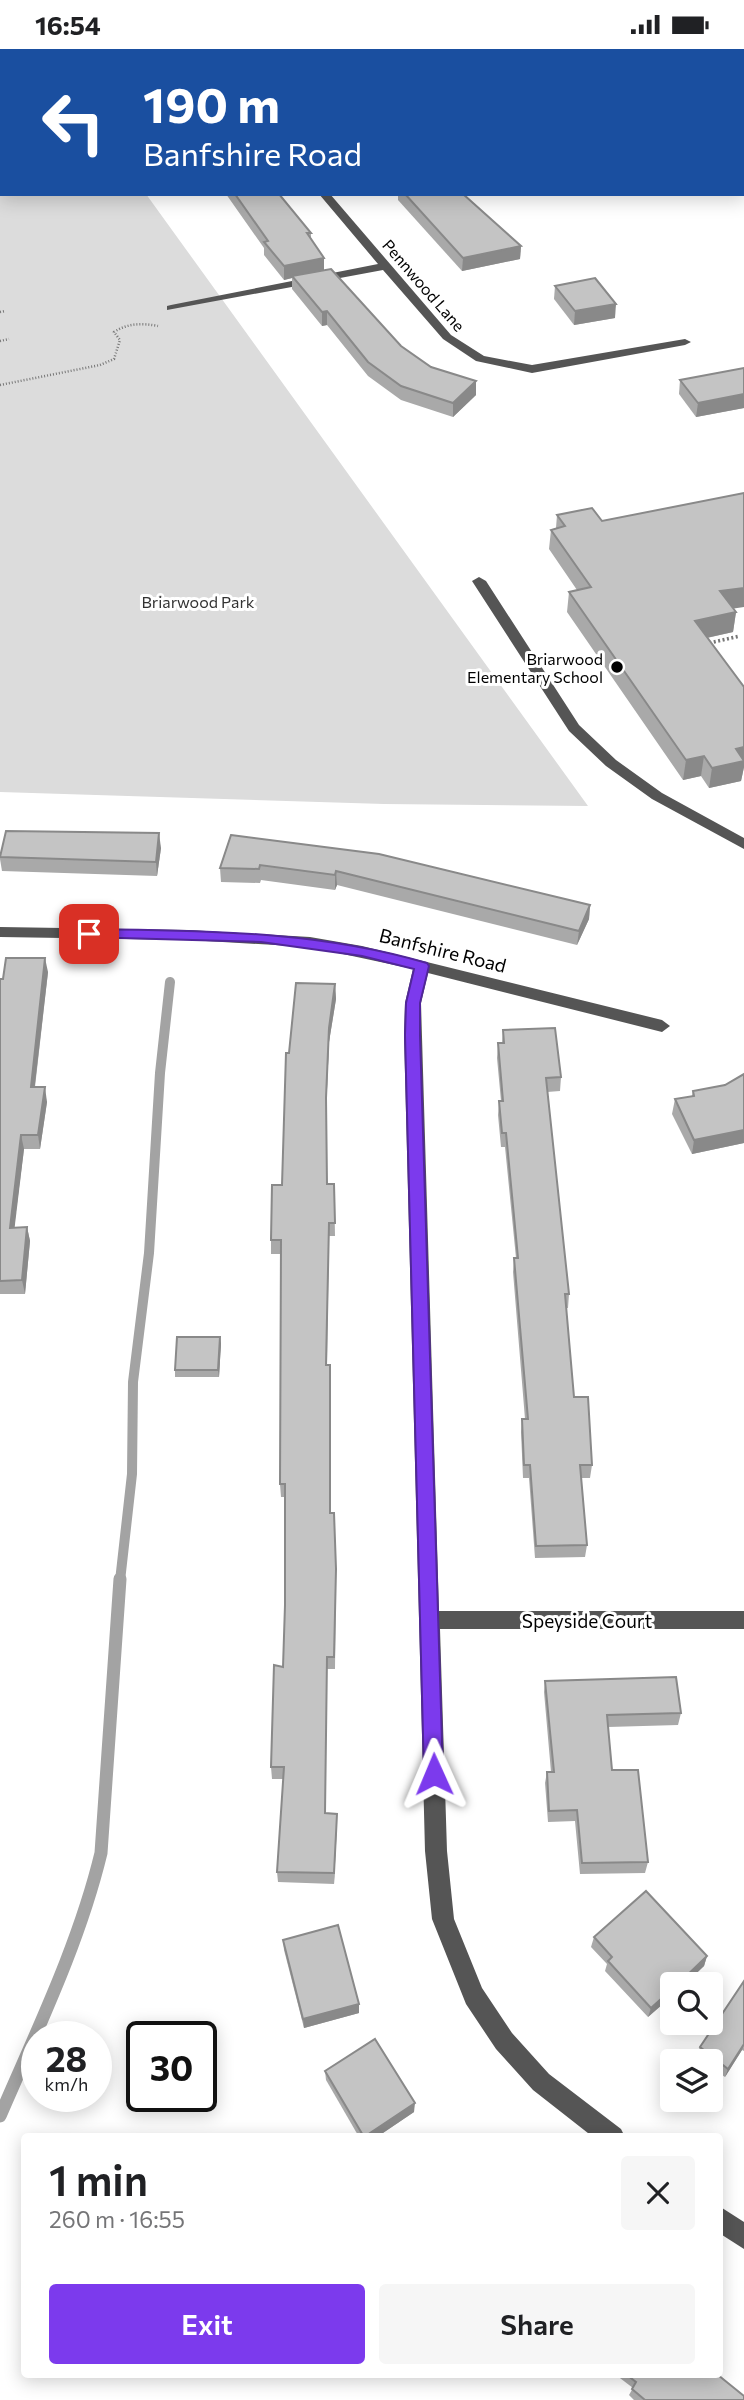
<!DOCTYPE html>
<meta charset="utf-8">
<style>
:root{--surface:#fff;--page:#f6f6f6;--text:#202124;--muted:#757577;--accent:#7c3aed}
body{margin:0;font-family:Commissioner,sans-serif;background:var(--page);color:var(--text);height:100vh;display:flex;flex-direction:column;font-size:26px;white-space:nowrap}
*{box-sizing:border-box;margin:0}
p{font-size:23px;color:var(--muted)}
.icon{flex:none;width:38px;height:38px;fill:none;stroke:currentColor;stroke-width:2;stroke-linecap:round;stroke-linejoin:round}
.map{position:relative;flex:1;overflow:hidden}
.details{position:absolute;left:21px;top:2084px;width:702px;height:245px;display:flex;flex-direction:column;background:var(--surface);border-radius:7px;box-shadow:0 4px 18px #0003}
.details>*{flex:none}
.banner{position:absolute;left:0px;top:0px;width:746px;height:147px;box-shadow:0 4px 18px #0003;background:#1a4fa0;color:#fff;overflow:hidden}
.controls{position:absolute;left:660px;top:1923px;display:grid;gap:14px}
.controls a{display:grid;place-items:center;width:63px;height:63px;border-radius:7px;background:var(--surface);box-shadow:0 4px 18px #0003;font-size:35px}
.speed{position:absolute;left:21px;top:1972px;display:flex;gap:14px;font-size:35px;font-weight:700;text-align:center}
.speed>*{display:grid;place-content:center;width:91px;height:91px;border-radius:50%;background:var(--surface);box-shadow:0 4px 18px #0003;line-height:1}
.speed small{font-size:18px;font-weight:400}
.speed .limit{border:4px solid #111;border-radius:10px;background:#fff;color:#111}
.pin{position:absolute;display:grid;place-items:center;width:60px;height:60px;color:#fff;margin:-30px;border-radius:14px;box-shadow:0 4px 10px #0006}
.me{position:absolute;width:77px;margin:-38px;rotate:359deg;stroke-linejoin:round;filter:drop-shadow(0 0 5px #0008)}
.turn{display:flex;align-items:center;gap:24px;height:147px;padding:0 28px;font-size:32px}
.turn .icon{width:91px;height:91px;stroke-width:2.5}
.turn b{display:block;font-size:49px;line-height:60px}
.round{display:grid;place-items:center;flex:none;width:74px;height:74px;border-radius:7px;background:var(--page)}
.headline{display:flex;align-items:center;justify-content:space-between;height:119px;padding:0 28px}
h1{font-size:42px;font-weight:600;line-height:52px}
.cta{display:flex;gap:14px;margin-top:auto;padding:14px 28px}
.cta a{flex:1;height:80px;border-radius:7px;background:var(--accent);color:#fff;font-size:28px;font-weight:600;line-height:80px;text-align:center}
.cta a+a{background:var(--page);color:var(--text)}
.status{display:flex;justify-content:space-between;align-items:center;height:49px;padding:0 35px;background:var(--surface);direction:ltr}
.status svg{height:19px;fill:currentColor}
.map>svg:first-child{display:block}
.green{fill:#dcdcdc}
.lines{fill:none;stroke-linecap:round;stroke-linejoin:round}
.stream-far1{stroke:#a3a3a3;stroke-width:10}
.stream{stroke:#a3a3a3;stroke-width:13}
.path-far1{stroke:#777;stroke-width:2.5;stroke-dasharray:1 2;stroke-linecap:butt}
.path{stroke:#777;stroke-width:3.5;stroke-dasharray:2 2.5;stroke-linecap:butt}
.minor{fill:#555;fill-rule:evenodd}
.wall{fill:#a9a9a9}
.shaded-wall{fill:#898989}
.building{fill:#c4c4c4;stroke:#898989;stroke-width:2}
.route{fill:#7c3aed;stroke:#51269a;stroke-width:2}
.poi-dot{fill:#000;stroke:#fff;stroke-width:2.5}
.labels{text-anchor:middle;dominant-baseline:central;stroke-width:6;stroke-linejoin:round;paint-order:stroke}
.far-street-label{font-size:16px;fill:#000;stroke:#fff}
.far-park-label{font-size:16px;fill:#333;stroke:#fff}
.far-poi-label{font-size:16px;fill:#000;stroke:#fff;text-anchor:end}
.street-label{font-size:19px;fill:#000;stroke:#fff}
</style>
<div class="status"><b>16:54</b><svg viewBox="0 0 49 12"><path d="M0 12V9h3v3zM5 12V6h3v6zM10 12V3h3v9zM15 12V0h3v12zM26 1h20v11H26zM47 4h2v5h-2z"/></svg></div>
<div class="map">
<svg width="744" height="2351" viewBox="0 0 744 2351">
<rect width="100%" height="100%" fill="#fff"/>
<!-- green -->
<path class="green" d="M 0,0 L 42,2 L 2,2 L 2,145 L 146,145 L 588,757 L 384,755 L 0,743 Z"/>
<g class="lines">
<!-- stream-far1 -->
<path class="stream-far1" d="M 120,1532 L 132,1425 L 133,1333 L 149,1204 L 160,1024 L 170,933"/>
<!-- stream -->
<path class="stream" d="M 0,2067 C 37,1981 79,1895 101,1804 L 120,1530"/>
<!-- path-far1 -->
<g class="path-far1">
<path d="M 0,263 L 5,262"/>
<path d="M 0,292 L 9,290"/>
<path d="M 0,336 L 100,316 L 114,310 L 120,291 L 114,283 C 128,274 142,274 158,277"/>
</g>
<!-- path -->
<path class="path" d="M 705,595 L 740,587"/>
<!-- minor -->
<g class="minor">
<path d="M 196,0 L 206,0 L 207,2 L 197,2 Z"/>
<path d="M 216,0 L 234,0 L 214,2 Z"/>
<path d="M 319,145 L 330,145 L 451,286 L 484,307 L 532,316 L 685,290 L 691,293 L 685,296 L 532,324 L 476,312 L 443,290 L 383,221 L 167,261 L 167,257 L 171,256 L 378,215 Z"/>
<path d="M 479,528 L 486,532 L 579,676 L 616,711 L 662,744 L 744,789 L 744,800 L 652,750 L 606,717 L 569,682 L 472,532 Z"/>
<path d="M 0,878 L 189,881 L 310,888 L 362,897 L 662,971 L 670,977 L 662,983 L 428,924 L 421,954 L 439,1562 L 744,1562 L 744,1580 L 440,1580 L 447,1802 L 454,1870 L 482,1939 L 512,1984 L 549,2025 L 621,2080 L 625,2088 L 593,2088 L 533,2041 L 496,2000 L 466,1955 L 432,1870 L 425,1802 L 404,986 L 405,954 L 413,920 L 310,898 L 189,891 L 0,888 Z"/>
<path d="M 719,2157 L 744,2173 L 744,2200 L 719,2184 Z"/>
</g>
</g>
<!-- wall -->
<g class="wall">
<path d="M 54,0 L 160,0 L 161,2 L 55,2 Z"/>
<path d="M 257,0 L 303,0 L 305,2 L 258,2 Z"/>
<path d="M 226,145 L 279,145 L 311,184 L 311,190 L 324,209 L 324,221 L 401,297 L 431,318 L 476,332 L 476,346 L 453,368 L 401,351 L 368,327 L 327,276 L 322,277 L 292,240 L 292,229 L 284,231 L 264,206 L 264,199 Z"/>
<path d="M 398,145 L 463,145 L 521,197 L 520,210 L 462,222 L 398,151 Z"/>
<path d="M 555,237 L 615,269 L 574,276 L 554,250 Z"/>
<path d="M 744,319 L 744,359 L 696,368 L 679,345 L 680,331 Z"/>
<path d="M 557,466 L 602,472 L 734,560 L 736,563 L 733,583 L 707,589 L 744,638 L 744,718 L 741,732 L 709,739 L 701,727 L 683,731 L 567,563 L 569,543 L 577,541 L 549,500 L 551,481 L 556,479 Z"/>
<path d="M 231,786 L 590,856 L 589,870 L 577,896 L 337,836 L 335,841 L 261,831 L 260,834 L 221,833 L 220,819 Z"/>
<path d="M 161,799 L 157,827 L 2,822 L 0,810 L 0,806 Z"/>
<path d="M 48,923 L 35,1038 L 47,1053 L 40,1100 L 24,1100 L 14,1178 L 27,1178 L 30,1192 L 25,1245 L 0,1245 L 0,1248 L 0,930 Z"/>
<path d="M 335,935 L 336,950 L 329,993 L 326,1064 L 327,1135 L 334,1135 L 335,1187 L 329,1187 L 327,1316 L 330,1464 L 334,1464 L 336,1532 L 335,1620 L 327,1620 L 325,1764 L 337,1765 L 334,1835 L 278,1833 L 277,1823 L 284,1730 L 272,1730 L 271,1718 L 283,1618 L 285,1556 L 285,1448 L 281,1448 L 280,1435 L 281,1205 L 271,1205 L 271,1191 L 282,1136 L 289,1004 Z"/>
<path d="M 503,981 L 561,1028 L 560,1042 L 547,1043 L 569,1245 L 568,1259 L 566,1259 L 574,1348 L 592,1416 L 590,1429 L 581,1429 L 587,1496 L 585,1508 L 535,1509 L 529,1429 L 523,1429 L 521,1383 L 522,1370 L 525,1370 L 513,1223 L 514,1209 L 516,1209 L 505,1098 L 501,1098 L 498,1066 L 499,1052 L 501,1052 L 497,1009 L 498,994 L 502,994 Z"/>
<path d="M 744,1025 L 744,1094 L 692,1105 L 672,1065 L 675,1050 L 692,1047 L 693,1042 L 725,1036 Z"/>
<path d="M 220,1288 L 221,1295 L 219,1328 L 175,1328 L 175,1321 Z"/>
<path d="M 545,1632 L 681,1664 L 678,1676 L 608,1678 L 612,1721 L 648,1813 L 645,1824 L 580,1825 L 575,1772 L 548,1773 L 545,1734 L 547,1723 L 551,1723 L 544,1643 Z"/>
<path d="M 594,1888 L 707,1907 L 704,1917 L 684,1936 L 672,1936 L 672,1947 L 648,1968 L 605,1922 L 607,1915 L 591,1898 Z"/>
<path d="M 283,1891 L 359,1964 L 304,1979 L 284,1901 Z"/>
<path d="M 744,1932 L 744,2002 L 742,2001 L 725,2028 L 710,2018 L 710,2012 L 704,2012 L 696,2007 L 700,1998 Z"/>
<path d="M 325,2022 L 414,2063 L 377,2088 L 359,2088 L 326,2031 Z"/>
<path d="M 616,2326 L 718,2326 L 744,2351 L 634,2351 L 629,2346 L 633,2339 Z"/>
</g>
<!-- shaded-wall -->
<g class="shaded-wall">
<path d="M 67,0 L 106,0 L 106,2 L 62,2 L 62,1 Z"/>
<path d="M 361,0 L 391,0 L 391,2 L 351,2 Z"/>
<path d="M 424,0 L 450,0 L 444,2 L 424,2 Z"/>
<path d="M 521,197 L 520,210 L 462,222 L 463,209 Z"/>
<path d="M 324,209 L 324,223 L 292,227 L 292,229 L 284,231 L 284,217 Z"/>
<path d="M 616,255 L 615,269 L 574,276 L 575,262 Z"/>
<path d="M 327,262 L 327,276 L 322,277 L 322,263 Z"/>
<path d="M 476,332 L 476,346 L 453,368 L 453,354 Z"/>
<path d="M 744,345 L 744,359 L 696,368 L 698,354 Z"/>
<path d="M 744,539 L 744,558 L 717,562 L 720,542 Z"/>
<path d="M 736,563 L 733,583 L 692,592 L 695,572 Z"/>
<path d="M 744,698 L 744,718 L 741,732 L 709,739 L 712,719 L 736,700 Z"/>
<path d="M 704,707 L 701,727 L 683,731 L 686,711 Z"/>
<path d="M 159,784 L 161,799 L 157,827 L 156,813 Z"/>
<path d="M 336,822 L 337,836 L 335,841 L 335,826 Z"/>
<path d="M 590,856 L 589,870 L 577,896 L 579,882 Z"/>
<path d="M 45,909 L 48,923 L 33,1052 L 31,1038 Z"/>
<path d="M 335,935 L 336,950 L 329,993 L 326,1064 L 329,979 Z"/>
<path d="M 45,1038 L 47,1053 L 40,1100 L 38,1086 Z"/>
<path d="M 744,1081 L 744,1094 L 692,1105 L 694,1091 Z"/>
<path d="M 21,1086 L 24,1100 L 13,1192 L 10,1179 Z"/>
<path d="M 329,1174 L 329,1187 L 326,1329 L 326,1316 Z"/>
<path d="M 27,1178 L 30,1192 L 25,1245 L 22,1231 Z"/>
<path d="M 220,1288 L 221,1295 L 219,1328 L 218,1321 Z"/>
<path d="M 337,1765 L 337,1776 L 334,1835 L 334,1824 Z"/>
<path d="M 707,1907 L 704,1917 L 684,1936 L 677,1936 Z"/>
<path d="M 672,1940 L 672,1947 L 648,1968 L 651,1959 Z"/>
<path d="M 359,1955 L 359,1964 L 304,1979 L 303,1970 Z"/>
<path d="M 744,1995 L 742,2001 L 725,2028 L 728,2020 Z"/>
<path d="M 415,2054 L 414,2063 L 377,2088 L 365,2088 Z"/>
</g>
<!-- building -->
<g class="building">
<path d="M 118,0 L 160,0 L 161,2 L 120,2 Z"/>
<path d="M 267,0 L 303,0 L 305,2 L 269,2 Z"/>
<path d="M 333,0 L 361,0 L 351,2 L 333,2 Z"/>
<path d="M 626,0 L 707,0 L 709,2 L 627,2 Z"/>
<path d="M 235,145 L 279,145 L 311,184 L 307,184 L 324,209 L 284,217 L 264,193 L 268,192 Z"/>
<path d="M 405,145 L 463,145 L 521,197 L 463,209 Z"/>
<path d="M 331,220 L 401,297 L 431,318 L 476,332 L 453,354 L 401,337 L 368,313 L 327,262 L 322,263 L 292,227 Z"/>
<path d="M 595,229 L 616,255 L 575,262 L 555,237 Z"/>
<path d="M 744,319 L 744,345 L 698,354 L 680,331 Z"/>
<path d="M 744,444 L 744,539 L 720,542 L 736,563 L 695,572 L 744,638 L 744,698 L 736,700 L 744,712 L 712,719 L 704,707 L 686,711 L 569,543 L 591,538 L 551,481 L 565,477 L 557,466 L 592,459 L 602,472 Z"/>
<path d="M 6,782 L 159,784 L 156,813 L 0,808 Z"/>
<path d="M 231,786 L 379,805 L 590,856 L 579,882 L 336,822 L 335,826 L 260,816 L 259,820 L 220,819 Z"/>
<path d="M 6,909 L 45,909 L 31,1038 L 45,1038 L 38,1086 L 21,1086 L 10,1179 L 27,1178 L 22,1231 L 0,1232 L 0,930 L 3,930 Z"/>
<path d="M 296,934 L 335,935 L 329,979 L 326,1049 L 327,1135 L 334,1135 L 335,1174 L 329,1174 L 326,1316 L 330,1316 L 330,1464 L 334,1464 L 336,1520 L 334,1608 L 327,1608 L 325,1764 L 337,1765 L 334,1824 L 277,1823 L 284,1718 L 271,1718 L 274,1616 L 283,1618 L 285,1556 L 285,1435 L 280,1435 L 281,1191 L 271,1191 L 272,1136 L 282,1136 L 286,1004 L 289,1004 Z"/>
<path d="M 555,979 L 561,1028 L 546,1029 L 569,1245 L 565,1245 L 574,1348 L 588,1348 L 592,1416 L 580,1416 L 587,1496 L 536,1497 L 530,1416 L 524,1416 L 522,1370 L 528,1370 L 514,1209 L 518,1209 L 506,1084 L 502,1084 L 499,1052 L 503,1052 L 498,994 L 504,994 L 503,981 Z"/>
<path d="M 744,1025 L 744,1081 L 694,1091 L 675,1050 L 694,1047 L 693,1042 L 725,1036 Z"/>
<path d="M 177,1288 L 220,1288 L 218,1321 L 175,1321 Z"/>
<path d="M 676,1628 L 681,1664 L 607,1666 L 612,1721 L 638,1721 L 648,1813 L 582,1814 L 577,1761 L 549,1762 L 547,1723 L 554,1723 L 545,1632 Z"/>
<path d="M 646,1842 L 707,1907 L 677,1936 L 672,1936 L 672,1940 L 651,1959 L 608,1912 L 612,1908 L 594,1888 Z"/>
<path d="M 338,1876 L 359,1955 L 303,1970 L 283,1891 Z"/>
<path d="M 744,1932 L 744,1995 L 728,2020 L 700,1998 Z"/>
<path d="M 375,1990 L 415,2054 L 364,2088 L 325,2022 Z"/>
<path d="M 627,2326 L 718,2326 L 744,2347 L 744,2351 L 645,2351 L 632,2340 L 636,2333 Z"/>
</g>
<!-- route -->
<path class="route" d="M 89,880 C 204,882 315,881 427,914 L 429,917 L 420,954 L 420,986 L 443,1725 L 441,1732 L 434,1734 L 427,1732 L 424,1725 L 405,986 L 406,954 L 414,920 L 362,907 L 261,893 L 84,888 L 82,885 Z"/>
<!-- markers -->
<circle class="poi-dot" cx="617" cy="618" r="7"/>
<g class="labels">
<!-- far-street labels -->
<g class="far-street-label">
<text transform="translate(424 236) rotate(49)">Pennwood Lane</text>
</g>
<!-- far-park labels -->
<g class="far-park-label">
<text x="198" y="552">Briarwood Park</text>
</g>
<!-- far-poi labels -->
<g class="far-poi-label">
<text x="603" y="609">Briarwood<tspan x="603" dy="18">Elementary School</tspan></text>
</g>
<!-- street labels -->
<g class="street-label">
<text transform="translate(443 901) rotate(14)">Banfshire Road</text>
<text x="587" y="1571">Speyside Court</text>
</g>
</g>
</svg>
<div class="controls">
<a><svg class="icon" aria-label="search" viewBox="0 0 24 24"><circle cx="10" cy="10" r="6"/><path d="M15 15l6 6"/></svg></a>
<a><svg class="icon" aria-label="layers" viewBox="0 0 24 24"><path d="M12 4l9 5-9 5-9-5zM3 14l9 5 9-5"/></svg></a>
</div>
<div class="speed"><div>28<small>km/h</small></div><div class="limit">30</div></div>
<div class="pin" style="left:89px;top:885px;background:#d93025"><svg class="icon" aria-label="arrive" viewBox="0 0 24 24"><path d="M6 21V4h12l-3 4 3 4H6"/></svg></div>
<svg class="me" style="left:434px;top:1725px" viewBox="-20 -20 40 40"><path d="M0-17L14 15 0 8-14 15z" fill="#7c3aed" stroke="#fff" stroke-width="4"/></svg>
<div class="banner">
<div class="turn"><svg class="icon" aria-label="left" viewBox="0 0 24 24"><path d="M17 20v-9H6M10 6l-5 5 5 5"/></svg><div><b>190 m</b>Banfshire Road</div></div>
</div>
<section class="details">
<div class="headline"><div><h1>1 min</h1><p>260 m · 16:55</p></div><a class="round"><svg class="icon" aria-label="close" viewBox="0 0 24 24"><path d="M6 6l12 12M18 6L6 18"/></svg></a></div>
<div class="cta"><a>Exit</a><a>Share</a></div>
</section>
</div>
